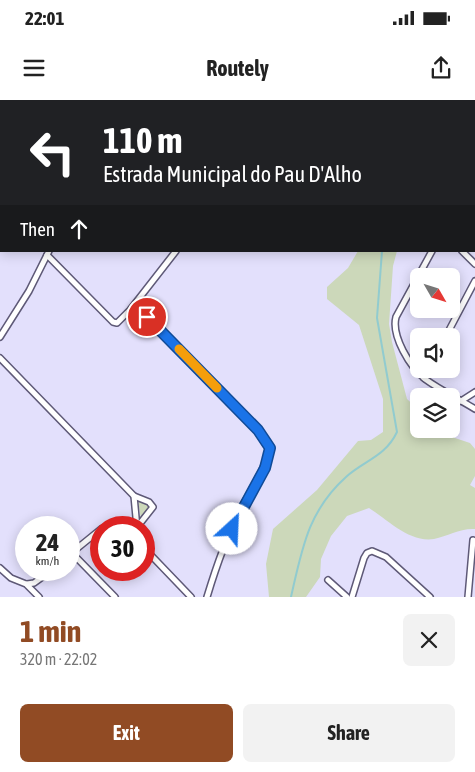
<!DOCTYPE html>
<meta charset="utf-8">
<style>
:root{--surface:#fff;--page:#f2f2f2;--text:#222;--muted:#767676;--accent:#914b24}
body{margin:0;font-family:"Asap Condensed",sans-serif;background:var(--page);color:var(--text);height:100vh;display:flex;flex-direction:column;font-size:19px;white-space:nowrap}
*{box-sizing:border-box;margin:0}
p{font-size:16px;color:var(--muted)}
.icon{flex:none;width:28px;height:28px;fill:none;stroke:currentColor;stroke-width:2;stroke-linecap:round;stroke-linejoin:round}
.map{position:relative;height:497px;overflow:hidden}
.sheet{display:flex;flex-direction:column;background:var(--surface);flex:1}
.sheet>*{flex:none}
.guide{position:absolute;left:0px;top:0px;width:475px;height:152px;box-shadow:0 2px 12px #0003;background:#202124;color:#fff;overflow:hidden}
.needle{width:32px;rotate:129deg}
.tools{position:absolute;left:410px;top:168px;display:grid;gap:10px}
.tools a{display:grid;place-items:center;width:50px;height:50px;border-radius:8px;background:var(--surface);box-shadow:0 2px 12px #0003;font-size:25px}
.speed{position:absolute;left:15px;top:416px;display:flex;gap:10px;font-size:25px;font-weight:700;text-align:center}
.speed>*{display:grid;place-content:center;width:65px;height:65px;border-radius:50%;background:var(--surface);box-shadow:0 2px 12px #0003;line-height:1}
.speed small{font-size:12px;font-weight:400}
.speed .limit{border:8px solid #d22;background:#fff;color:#111}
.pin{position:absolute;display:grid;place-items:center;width:42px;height:42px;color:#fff;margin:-21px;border:2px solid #fff;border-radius:50%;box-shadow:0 1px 5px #0007}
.me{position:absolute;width:55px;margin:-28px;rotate:25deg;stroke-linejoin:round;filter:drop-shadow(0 0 4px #0008)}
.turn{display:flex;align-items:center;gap:18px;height:105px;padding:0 20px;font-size:22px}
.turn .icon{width:65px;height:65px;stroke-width:2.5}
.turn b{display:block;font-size:35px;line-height:42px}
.then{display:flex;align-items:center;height:48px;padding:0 20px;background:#0003;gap:10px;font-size:19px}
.round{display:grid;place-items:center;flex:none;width:52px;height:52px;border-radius:8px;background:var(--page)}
.headline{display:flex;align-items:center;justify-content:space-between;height:85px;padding:0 20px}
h1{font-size:30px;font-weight:700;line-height:38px;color:var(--accent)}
.primary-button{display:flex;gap:10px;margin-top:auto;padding:10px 20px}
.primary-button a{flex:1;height:58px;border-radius:8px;background:var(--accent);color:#fff;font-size:20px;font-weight:700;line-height:58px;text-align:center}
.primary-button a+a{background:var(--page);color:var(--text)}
.status{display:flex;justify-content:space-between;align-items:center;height:35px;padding:0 25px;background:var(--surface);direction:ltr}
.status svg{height:14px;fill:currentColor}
header{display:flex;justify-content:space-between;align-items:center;height:65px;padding:0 20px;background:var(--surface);font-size:22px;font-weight:700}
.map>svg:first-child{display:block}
.green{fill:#ccd8ba}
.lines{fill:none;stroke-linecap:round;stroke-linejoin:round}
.stream{stroke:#91cbcf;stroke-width:2}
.street-casing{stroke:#5e5977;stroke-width:8}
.street{stroke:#fff;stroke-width:5}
.route-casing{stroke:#114b97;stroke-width:12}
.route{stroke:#1a73e8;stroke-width:9}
.slow{stroke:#f59e0b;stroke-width:9}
</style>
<div class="status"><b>22:01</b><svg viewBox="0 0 49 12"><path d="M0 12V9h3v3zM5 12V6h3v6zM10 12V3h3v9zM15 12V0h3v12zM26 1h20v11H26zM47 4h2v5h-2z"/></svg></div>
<header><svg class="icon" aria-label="menu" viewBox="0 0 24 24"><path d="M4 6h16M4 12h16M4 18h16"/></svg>Routely<svg class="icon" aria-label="share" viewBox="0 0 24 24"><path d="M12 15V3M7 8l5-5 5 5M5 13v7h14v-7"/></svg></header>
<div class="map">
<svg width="475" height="497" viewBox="0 0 475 497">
<rect width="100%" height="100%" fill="#e3e0fc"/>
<!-- green -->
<g class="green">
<path d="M 358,151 L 397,151 L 393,166 L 389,224 L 392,242 L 407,299 L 419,310 L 419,329 L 440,329 L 455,338 L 470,343 L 475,349 L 475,376 L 470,385 L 475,388 L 475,429 C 460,428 448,436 434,439 C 410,443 388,420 369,408 L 347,416 L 331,436 L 321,459 L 320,477 L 306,497 L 269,497 L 266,464 L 273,429 L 317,390 L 358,341 L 371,340 L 383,332 L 383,299 L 359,225 L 327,199 L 327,187 L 348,168 Z"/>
<path d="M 138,401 L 152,406 L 141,419 Z"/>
</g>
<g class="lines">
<!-- stream -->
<g class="stream">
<path d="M 406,1 L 406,0"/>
<path d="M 291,497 C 302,449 308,411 346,377 C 365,360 385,357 397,332 L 377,218 L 382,151"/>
</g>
<defs>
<g id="street">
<path d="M 335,0 L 336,1"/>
<path d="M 459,0 L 462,1"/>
<path d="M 47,1 L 47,0"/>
<path d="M 103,1 L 104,0"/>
<path d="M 268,1 L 270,0"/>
<path d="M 474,6 L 475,7"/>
<path d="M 0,105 L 1,105"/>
<path d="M 0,132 L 1,129"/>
<path d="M 432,151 L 396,217 C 391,236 410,267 425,279 C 440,290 459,299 475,309"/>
<path d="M 462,151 L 475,164"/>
<path d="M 47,155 L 113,222 L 117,223 L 130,210 L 176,151"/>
<path d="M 135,204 L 258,330 L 270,348 C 264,372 251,389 240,411 C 226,438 216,467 207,497"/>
<path d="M 446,236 L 475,181"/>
<path d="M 0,237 L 29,191 L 49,151"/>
<path d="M 0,258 L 134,396 L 137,428"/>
<path d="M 424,278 L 428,269"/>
<path d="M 461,301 L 475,292"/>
<path d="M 134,396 L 149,402 L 153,407 L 138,426"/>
<path d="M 103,428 L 115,423 L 123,428"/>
<path d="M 144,448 L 191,497"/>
<path d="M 71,452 L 115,497"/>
<path d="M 69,455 L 101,429"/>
<path d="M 0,468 L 11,478 L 26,484 L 39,497"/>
<path d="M 328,480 L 347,497"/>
<path d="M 27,484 L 34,483 L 52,470"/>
<path d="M 352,497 L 364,458 L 367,453 L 372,451 L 386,457 L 430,497"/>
<path d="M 468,497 L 473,440"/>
</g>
</defs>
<!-- street casing -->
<use href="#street" class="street-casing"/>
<!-- street -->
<use href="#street" class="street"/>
</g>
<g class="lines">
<defs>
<path id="route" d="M 147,217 L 258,330 L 270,348 L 265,368 L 232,429"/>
</defs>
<!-- route casing -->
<use href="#route" class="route-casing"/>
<!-- route -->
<use href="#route" class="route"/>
<!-- slow -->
<path class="slow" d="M 179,249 L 217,288"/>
</g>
</svg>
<div class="tools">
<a><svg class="needle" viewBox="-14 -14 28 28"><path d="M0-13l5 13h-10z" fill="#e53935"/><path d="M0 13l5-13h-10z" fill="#767676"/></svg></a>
<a><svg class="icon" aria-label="sound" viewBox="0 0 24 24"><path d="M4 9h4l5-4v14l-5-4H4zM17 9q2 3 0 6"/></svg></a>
<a><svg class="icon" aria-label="layers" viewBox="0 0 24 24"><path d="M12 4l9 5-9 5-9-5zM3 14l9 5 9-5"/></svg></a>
</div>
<div class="speed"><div>24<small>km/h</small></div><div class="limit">30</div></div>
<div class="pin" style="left:147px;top:217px;background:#d93025"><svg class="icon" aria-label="arrive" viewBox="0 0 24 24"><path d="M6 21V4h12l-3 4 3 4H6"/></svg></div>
<svg class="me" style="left:232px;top:429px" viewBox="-20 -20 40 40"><circle r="19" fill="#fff"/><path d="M0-13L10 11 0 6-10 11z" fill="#1a73e8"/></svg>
<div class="guide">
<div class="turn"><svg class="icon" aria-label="left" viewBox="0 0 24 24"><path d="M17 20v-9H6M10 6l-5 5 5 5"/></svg><div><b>110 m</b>Estrada Municipal do Pau D'Alho</div></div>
<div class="then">Then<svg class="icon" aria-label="ahead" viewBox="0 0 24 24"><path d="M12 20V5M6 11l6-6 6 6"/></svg></div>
</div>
</div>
<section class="sheet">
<div class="headline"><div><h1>1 min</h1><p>320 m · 22:02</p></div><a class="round"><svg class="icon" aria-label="close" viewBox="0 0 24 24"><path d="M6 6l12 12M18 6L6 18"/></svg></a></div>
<div class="primary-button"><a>Exit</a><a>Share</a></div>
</section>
